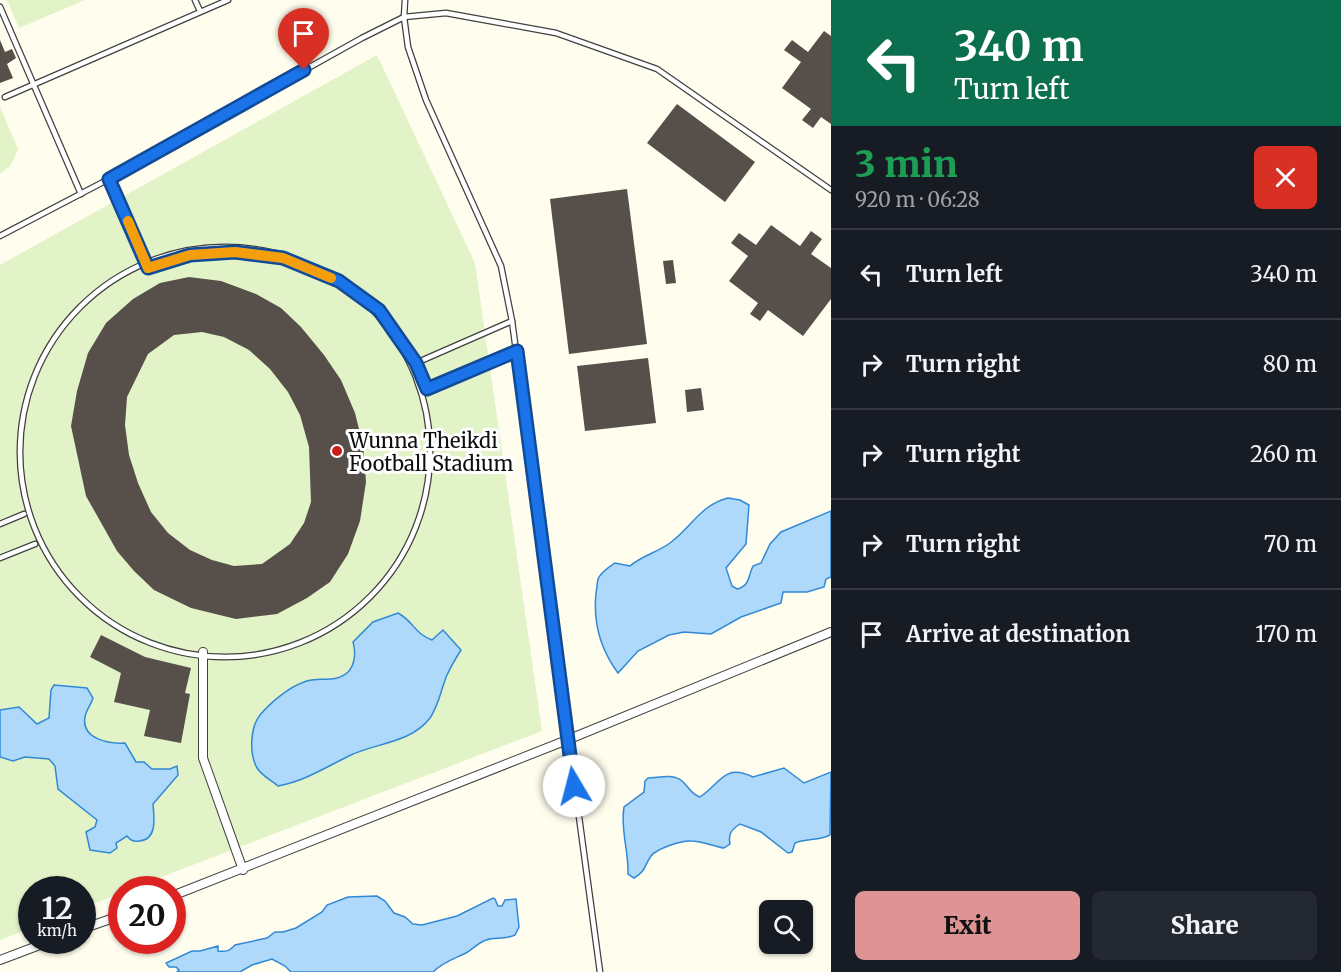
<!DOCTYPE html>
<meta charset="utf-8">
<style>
:root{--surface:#171b24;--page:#242831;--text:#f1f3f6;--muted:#9ea1a6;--line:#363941;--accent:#de9494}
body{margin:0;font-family:Merriweather,serif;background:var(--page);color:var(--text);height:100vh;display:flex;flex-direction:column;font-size:22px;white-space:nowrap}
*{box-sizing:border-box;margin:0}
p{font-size:20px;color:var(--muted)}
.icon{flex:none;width:33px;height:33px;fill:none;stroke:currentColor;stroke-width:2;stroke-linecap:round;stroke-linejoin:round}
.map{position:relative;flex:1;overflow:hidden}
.sheet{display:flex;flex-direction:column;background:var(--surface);width:510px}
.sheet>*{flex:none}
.hud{background:#0b6e4f;color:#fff;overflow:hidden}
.tools{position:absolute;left:759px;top:900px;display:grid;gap:12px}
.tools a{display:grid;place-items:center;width:54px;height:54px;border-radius:9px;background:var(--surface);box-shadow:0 2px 4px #0004;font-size:30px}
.speed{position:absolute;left:18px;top:876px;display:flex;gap:12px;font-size:30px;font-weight:700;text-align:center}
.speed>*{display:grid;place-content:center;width:78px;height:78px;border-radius:50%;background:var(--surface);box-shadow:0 2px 4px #0004;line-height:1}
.speed small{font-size:15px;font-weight:400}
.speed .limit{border:9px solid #d22;background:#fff;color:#111}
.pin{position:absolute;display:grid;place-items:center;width:51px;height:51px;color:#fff;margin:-62px -26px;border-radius:50% 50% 50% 0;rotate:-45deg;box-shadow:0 0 6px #0007}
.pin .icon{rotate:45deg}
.me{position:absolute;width:66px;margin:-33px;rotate:352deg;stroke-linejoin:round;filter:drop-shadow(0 0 4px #0008)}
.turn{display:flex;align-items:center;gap:21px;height:126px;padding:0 24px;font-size:27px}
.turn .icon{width:78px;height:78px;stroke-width:2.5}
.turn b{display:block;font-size:42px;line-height:51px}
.round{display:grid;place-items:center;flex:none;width:63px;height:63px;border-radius:9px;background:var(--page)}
.headline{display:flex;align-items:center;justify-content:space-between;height:102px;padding:0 24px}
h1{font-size:36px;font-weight:800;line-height:45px;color:#1e9e55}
.primary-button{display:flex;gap:12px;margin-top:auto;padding:12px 24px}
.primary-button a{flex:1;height:69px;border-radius:9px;background:var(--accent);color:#111;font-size:24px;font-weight:800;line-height:69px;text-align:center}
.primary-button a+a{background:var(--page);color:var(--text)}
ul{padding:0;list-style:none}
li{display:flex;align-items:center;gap:18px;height:90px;padding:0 24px;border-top:2px solid var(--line)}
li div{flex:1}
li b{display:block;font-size:22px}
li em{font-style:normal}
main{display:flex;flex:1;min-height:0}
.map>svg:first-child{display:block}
.pitch{fill:#e1f3c7}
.water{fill:#aed9fa;stroke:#3189d6;stroke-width:1.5}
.building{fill:#574f49;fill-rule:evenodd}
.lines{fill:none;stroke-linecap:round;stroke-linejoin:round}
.service-casing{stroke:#404040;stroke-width:7}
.minor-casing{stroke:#404040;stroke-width:10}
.service{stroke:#fff;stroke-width:4.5}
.minor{stroke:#fff;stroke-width:8}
.route-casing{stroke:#114b97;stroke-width:15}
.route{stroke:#1a73e8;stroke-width:10}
.slow{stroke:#f59e0b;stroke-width:10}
.poi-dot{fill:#c61f1c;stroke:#fff;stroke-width:2}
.labels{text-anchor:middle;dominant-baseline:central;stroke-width:6;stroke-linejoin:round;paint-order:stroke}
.poi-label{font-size:20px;fill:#0d0d0d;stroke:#fff;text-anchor:start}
</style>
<main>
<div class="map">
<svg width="831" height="972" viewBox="0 0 831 972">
<rect width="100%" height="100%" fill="#fffded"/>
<!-- pitch -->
<g class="pitch">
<path d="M 7,0 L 85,0 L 19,28 Z"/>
<path d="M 377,55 L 475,263 L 542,731 L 130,889 L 122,890 L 121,893 L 83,908 L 82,890 L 32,890 L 31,928 L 0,940 L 0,265 Z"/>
<path d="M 0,107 L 18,149 L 11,165 L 0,174 Z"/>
</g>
<!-- water -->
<g class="water">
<path d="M 728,498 L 740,500 L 749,505 L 746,544 L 726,568 L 732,586 L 737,589 C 750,586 748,576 753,566 L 761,563 L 770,544 L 781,532 L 831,511 L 831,577 L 826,579 L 824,587 L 807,592 L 783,592 L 781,603 L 741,617 L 711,634 L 684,632 L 669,635 L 638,651 L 618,673 C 601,650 593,622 596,593 C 597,589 597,583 598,579 C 601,572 609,567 615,563 L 630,566 C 641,556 658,552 670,543 C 691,528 700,505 728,498 Z"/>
<path d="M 398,613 C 414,622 414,633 432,640 L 443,630 L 461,650 C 456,658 451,666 447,675 C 441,689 439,705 430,718 C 411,743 376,743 351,755 C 326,767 305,781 278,786 C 271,780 262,776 257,768 C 249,753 250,728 260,715 C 270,703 289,687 304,682 C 319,676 335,684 348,672 C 355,665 356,652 353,642 L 373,622 Z"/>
<path d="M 54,685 L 87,688 L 93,698 C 91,705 86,710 85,717 C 81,739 109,744 125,743 L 136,762 L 144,762 L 152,769 L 170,769 L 177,766 L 178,775 L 153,804 C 154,816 158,840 139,841 C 134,842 130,840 127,836 L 116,843 L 117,848 L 110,853 L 90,850 L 86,832 L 95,827 L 97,820 L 58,789 L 55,766 L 49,759 L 25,757 L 13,761 L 0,757 L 0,710 L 19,707 L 37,724 L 49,718 L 51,690 Z"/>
<path d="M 784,768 L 804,783 L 831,772 L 830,835 C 819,841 806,838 795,843 L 792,852 L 788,853 L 761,832 L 740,824 C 731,830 728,834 730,844 L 724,848 C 713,846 702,841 691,841 C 682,840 656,849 651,856 C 644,866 646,871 634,878 L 628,874 C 629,852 620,829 624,807 L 644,792 L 645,781 L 648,778 C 659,778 672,773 682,781 C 689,787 691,794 700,797 C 721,783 724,763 753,777 Z"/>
<path d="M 377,896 L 385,901 L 394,913 L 405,917 L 413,924 L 422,925 L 457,916 L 493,898 L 495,899 L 498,906 L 502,906 L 505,900 L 516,899 L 519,927 L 515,935 C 503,940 496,937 486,940 C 479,942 473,949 466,953 C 454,959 443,962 433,972 L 291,972 L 285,966 L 272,959 L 252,965 L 240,972 L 177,972 L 179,970 L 176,967 L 169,967 L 166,963 L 192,951 L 200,951 L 218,946 L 218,951 C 226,952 230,951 235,945 L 267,938 L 275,932 L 283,932 L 296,928 L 322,912 L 327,905 L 348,897 Z"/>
</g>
<!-- building -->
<g class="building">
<path d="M 824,31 L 831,36 L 831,124 L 821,117 L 813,128 L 802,120 L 811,109 L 782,88 L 801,62 L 784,50 L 792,40 L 808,52 Z"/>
<path d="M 0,40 L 5,52 L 12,49 L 16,58 L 7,64 L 13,78 L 0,83 Z"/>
<path d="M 677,104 L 755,162 L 725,202 L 647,143 Z"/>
<path d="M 627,189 L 647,344 L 569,354 L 550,199 Z"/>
<path d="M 771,225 L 800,246 L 811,231 L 822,239 L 811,254 L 831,268 L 831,299 L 803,336 L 768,310 L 760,321 L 750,314 L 758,303 L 729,281 L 748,256 L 731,243 L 739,233 L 756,245 Z"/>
<path d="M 673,260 L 676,283 L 666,284 L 663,261 Z"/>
<path d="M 189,277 L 221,281 L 256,294 L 281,308 L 301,327 L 324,355 L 341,380 L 355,413 L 363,445 L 366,482 L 360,521 L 348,554 L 330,582 L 307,598 L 277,614 L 236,619 L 191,608 L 154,590 L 134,571 L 117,551 L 86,496 L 71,426 L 77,391 L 88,353 L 106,323 L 133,299 L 160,283 ZM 202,332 L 224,337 L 249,350 L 270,369 L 288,392 L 300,415 L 309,447 L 311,502 L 304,523 L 290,544 L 262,564 L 234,566 L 212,560 L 190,550 L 168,533 L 151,512 L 138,483 L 129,455 L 125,425 L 127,397 L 148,354 L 174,335 Z"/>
<path d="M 648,358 L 656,423 L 585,431 L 577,366 Z"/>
<path d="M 701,388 L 704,410 L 687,412 L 685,390 Z"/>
<path d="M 101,635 L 145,657 L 191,668 L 185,693 L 190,694 L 181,743 L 144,736 L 150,710 L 114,702 L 121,673 L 90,657 Z"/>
</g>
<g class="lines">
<defs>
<g id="service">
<path d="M 195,0 L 200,11"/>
<path d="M 405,0 L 404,17 L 408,47 L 426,100 L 501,266 L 512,321 L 600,972"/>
<path d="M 0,7 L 81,194"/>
<path d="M 5,97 L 228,0"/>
<path d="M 109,179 L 149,268"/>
<path d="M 0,236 L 109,179 L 362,38 L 404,17 L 446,13 L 556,33 L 657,69 L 831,190"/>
<circle cx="225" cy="452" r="205"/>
<path d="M 416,363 L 512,321"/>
<path d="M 427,389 L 517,351"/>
<path d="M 0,524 L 24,514"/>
<path d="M 0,558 L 35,544"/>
</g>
<g id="minor">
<path d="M 203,652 L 203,758 L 243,870"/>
<path d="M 172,896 L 567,740 L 831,632"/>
<path d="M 82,929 L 122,915"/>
<path d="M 0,960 L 53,940"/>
</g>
</defs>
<!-- service casing -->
<use href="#service" class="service-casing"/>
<!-- minor casing -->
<use href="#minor" class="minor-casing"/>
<!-- service -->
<use href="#service" class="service"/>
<!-- minor -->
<use href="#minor" class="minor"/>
</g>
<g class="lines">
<defs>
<path id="route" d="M 304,70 L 109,179 L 148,268 L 190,255 L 235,252 L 283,258 L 339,281 L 379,310 L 416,363 L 427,389 L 517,351 L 574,786"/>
</defs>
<!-- route casing -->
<use href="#route" class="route-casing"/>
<!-- route -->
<use href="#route" class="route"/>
<!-- slow -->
<path class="slow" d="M 128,221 L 148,268 L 190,255 L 235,252 L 283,258 L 331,278"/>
</g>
<!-- markers -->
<circle class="poi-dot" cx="337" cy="451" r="6"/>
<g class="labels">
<!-- poi labels -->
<g class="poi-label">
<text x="349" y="440">Wunna Theikdi<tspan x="349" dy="23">Football Stadium</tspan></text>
</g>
</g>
</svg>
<div class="tools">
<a><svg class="icon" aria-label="search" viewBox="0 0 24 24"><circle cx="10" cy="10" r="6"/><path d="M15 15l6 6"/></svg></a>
</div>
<div class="speed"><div>12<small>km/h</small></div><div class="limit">20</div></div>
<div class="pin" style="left:304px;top:70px;background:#d93025"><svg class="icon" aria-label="arrive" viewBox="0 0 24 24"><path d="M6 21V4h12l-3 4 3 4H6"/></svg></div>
<svg class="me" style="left:574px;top:786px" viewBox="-20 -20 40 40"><circle r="19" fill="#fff"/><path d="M0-13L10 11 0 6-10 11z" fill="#1a73e8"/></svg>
</div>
<section class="sheet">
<div class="hud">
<div class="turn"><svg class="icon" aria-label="left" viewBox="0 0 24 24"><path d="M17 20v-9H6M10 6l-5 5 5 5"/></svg><div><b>340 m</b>Turn left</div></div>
</div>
<div class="headline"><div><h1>3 min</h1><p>920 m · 06:28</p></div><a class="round" style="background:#d93025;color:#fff"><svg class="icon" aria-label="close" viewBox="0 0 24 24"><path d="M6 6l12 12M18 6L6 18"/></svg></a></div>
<ul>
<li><svg class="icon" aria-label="left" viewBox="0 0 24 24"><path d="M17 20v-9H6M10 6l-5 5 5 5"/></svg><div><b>Turn left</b></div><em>340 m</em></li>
<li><svg class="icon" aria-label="right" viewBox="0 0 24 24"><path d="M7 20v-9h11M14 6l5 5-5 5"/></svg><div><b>Turn right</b></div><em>80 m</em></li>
<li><svg class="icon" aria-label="right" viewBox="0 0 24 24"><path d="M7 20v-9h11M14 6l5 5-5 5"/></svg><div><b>Turn right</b></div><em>260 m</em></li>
<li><svg class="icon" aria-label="right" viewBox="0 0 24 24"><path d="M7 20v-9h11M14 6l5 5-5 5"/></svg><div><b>Turn right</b></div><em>70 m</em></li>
<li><svg class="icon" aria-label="arrive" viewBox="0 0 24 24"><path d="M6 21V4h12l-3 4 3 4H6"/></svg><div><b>Arrive at destination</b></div><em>170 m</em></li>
</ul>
<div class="primary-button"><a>Exit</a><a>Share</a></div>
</section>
</main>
